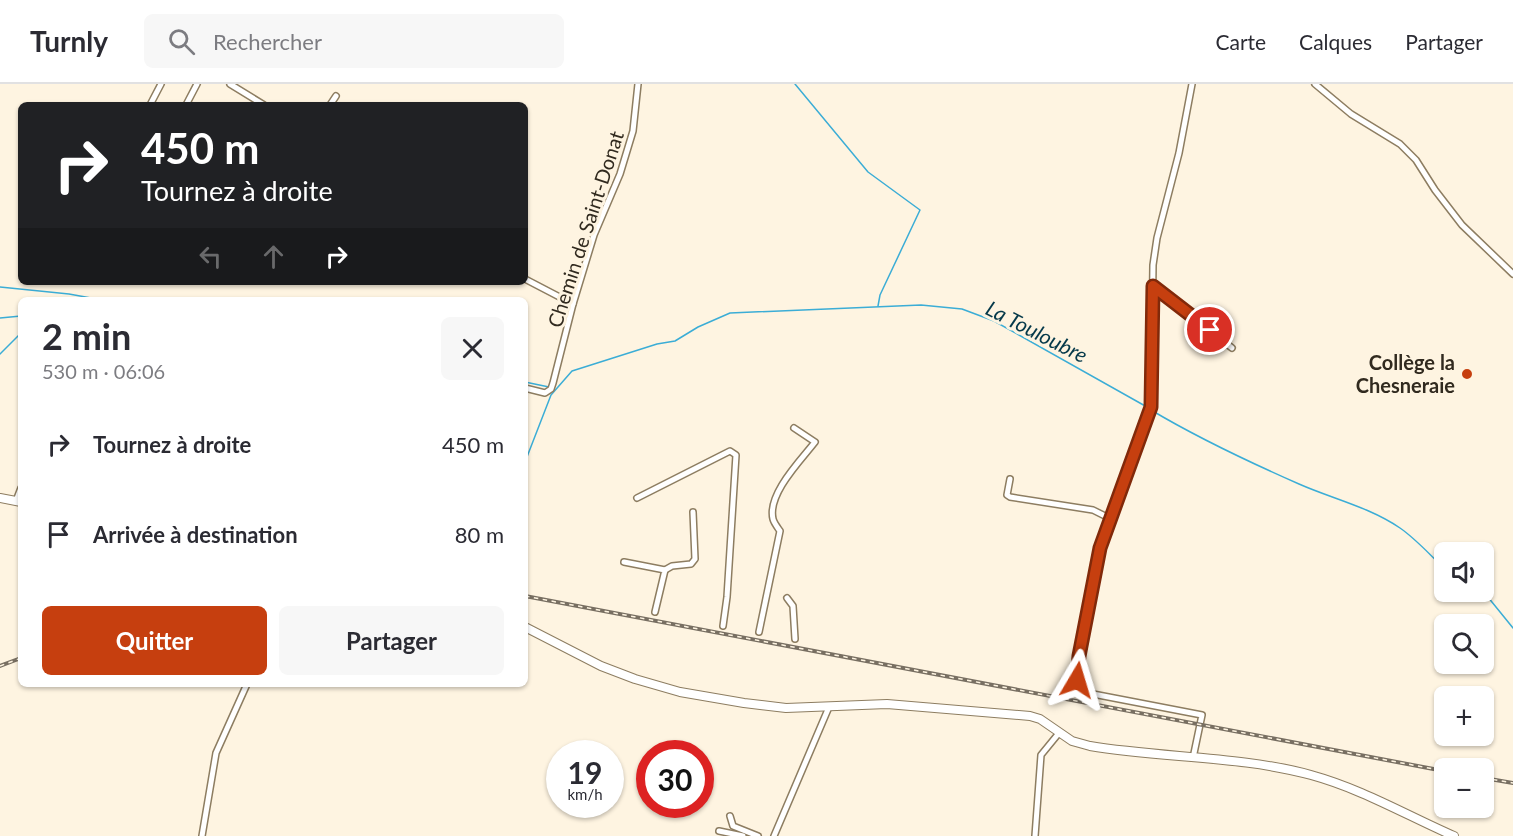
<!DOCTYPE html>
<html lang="fr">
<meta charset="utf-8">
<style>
:root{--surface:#fff;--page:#f7f7f7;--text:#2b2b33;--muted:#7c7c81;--line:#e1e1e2;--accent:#c63f0f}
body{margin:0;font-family:Lato,sans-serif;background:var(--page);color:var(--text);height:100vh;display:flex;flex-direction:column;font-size:22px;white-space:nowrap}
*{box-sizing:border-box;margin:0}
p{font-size:20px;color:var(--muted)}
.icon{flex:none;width:33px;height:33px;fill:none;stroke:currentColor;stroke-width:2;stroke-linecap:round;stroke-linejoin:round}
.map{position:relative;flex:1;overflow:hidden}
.panel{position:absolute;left:18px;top:213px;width:510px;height:390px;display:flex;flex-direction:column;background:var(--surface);border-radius:9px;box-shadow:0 2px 4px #0004}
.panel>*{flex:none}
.top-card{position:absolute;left:18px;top:18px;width:510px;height:183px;border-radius:9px;box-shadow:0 2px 4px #0004;background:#202124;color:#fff;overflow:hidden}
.buttons{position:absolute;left:1434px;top:458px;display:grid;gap:12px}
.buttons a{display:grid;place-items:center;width:60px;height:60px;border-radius:9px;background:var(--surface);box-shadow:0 2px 4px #0004;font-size:30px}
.speed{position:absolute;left:546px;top:656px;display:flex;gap:12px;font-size:30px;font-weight:700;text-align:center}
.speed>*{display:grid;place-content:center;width:78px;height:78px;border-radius:50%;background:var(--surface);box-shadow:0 2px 4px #0004;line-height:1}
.speed small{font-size:15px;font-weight:400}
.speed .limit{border:9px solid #d22;background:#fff;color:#111}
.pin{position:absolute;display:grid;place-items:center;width:51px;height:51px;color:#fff;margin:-26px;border:3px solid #fff;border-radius:50%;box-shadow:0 2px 6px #0007}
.me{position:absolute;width:66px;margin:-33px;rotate:7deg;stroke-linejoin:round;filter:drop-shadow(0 0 4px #0008)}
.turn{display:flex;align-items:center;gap:21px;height:126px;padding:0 24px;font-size:27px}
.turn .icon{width:78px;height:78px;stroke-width:2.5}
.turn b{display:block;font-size:42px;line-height:51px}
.lanes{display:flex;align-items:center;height:57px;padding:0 24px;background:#0003;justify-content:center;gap:30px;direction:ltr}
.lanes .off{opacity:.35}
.round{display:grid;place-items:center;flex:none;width:63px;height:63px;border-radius:9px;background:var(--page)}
.headline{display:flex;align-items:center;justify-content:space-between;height:102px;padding:0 24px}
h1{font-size:36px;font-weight:700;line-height:45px}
.action{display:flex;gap:12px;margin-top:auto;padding:12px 24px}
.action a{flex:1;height:69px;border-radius:9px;background:var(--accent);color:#fff;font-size:24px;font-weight:700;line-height:69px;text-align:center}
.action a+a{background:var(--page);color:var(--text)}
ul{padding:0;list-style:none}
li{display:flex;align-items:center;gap:18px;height:90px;padding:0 24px}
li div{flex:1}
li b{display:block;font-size:22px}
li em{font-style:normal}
header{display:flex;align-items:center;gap:36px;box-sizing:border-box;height:84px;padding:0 30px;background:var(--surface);border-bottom:2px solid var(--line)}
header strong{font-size:28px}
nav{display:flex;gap:33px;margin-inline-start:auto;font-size:21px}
.search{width:420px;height:54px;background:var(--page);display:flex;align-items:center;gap:15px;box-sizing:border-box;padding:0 21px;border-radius:9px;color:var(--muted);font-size:22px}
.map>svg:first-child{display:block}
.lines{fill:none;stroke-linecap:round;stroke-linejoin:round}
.stream{stroke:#3badd6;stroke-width:1.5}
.minor-casing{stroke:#8d7d61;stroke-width:8}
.secondary-casing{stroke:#8d7d61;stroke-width:10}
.minor{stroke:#fff;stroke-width:5}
.secondary{stroke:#fff;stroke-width:8}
.rail-casing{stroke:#786f62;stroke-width:4}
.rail{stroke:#fef4e1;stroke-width:1.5;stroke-dasharray:4.5;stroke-linecap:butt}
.route-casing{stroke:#81290a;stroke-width:15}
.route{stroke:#c63f0f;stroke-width:10}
.poi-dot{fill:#c63f0f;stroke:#fef4e1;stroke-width:2}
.labels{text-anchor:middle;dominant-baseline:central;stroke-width:6;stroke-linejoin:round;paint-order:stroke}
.street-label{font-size:20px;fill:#312a1f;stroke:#fef4e1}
.poi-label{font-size:20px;font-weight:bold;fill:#312a1f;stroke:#fef4e1;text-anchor:end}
.water-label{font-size:21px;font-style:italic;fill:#05394a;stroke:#fef4e1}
</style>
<header>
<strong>Turnly</strong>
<div class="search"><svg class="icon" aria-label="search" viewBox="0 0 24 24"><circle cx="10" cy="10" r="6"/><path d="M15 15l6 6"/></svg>Rechercher</div>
<nav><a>Carte</a><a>Calques</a><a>Partager</a></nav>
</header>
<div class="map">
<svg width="1513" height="752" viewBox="0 0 1513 752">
<rect width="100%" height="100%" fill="#fef4e1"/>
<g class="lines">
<!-- stream -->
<g class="stream">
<path d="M 795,0 L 868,88 L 920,126 L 880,211 L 878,222"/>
<path d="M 0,203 L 69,210 L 102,216"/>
<path d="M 0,234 L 21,232"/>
<path d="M 0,270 L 21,249"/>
<path d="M 525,298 L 549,303"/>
<path d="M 1151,326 C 1198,354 1249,378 1299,400 C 1333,415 1369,423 1400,444 C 1416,455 1430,471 1444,484"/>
<path d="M 525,378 L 551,311 L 572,287 L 657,260 L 675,257 L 698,243 L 730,229 L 921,221 L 962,225 L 994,237 L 1147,323"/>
<path d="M 1483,507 L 1513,544"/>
</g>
<defs>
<g id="minor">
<path d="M 230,0 L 264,21"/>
<path d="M 1192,0 L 1179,69 L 1157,154 L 1153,181 L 1151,323 L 1100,464 L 1079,571 L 1077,596 L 1085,607 L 1093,610 L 1202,631 L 1193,674"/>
<path d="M 1315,0 L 1351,30 L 1400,60 L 1416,76 L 1435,106 L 1462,141 L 1513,190"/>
<path d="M 150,21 L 161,0"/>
<path d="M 186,21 L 197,0"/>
<path d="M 330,21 L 336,12"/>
<path d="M 525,195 L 573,220"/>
<path d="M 1153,202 L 1232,264"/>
<path d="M 525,304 L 545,309 L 551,305 L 553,299 L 573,220 L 594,151 L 620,90 L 633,47 L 638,0"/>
<path d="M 1010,395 L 1007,411 L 1010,413 L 1093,426 L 1111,435"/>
<path d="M 637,414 L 730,367 L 736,371 L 727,513 L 723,542"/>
<path d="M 16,417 L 21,404"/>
<path d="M 624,478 L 665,486 L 655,528"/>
<path d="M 665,486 L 672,482 L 691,480 L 695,475 L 693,428"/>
<path d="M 787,514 L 793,522 L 795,555"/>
<path d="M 759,548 L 780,447 C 778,444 774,439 773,435 C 767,410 801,376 815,358 L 794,344"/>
<path d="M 730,732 L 733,742 L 758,752"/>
<path d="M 719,747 L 743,752"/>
<path d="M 202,752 L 216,669 L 247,600"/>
<path d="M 774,752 L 829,623"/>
<path d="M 1035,752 L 1041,671 L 1059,649"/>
</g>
<g id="secondary">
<path d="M 0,414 L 21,418"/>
<path d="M 525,543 L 601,582 L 635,595 L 680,608 L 744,619 L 786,624 L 887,620 L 1030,632 L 1040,635 L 1072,657 L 1090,662 C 1162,674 1242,672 1311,691 C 1362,705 1406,731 1454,752"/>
</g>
</defs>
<!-- minor casing -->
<use href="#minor" class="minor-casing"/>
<!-- secondary casing -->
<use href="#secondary" class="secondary-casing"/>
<!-- minor -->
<use href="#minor" class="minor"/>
<!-- secondary -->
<use href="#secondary" class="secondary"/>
<defs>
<g id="rail">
<path d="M 525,512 L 1444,687"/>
<path d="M 0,582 L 21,574"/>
<path d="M 1484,694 L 1513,699"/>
</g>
</defs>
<!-- rail casing -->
<use href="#rail" class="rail-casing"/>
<!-- rail -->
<use href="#rail" class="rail"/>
</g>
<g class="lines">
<defs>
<path id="route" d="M 1077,596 L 1079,572 L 1100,464 L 1151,323 L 1153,202 L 1210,246"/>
</defs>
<!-- route casing -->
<use href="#route" class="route-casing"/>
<!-- route -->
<use href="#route" class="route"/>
</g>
<!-- markers -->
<circle class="poi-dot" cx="1467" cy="290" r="6"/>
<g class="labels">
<!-- street labels -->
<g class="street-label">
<text transform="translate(585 145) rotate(-72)">Chemin de Saint-Donat</text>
</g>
<!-- poi labels -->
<g class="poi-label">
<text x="1455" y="278">Collège la<tspan x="1455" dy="23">Chesneraie</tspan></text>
</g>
<!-- water labels -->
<g class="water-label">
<text transform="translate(1037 247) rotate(27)">La Touloubre</text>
</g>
</g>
</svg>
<div class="buttons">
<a><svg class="icon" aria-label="sound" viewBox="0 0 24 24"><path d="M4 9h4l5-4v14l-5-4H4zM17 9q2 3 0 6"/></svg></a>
<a><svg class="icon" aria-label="search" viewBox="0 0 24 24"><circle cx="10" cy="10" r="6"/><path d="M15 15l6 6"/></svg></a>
<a>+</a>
<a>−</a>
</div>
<div class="speed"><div>19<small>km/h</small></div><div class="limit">30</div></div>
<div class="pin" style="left:1210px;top:246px;background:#d93025"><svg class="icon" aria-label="arrive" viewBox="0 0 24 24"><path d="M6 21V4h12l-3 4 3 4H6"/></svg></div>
<svg class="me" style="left:1077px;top:596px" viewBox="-20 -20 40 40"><path d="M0-17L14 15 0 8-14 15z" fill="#c63f0f" stroke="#fff" stroke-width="4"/></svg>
<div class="top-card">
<div class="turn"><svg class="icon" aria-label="right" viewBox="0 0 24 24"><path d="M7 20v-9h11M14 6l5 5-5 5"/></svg><div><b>450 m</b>Tournez à droite</div></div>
<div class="lanes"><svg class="icon off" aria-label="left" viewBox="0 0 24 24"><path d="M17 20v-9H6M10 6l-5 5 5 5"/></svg><svg class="icon off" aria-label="ahead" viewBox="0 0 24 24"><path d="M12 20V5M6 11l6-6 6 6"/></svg><svg class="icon" aria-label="right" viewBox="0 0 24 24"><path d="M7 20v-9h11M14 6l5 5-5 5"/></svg></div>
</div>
<section class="panel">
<div class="headline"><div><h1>2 min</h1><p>530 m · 06:06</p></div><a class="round"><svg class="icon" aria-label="close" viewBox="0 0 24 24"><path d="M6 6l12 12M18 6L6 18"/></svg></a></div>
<ul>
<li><svg class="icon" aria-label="right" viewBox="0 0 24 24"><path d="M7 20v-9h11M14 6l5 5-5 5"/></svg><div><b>Tournez à droite</b></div><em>450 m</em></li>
<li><svg class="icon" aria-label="arrive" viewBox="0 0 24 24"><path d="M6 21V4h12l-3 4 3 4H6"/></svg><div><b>Arrivée à destination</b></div><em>80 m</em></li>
</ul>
<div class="action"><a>Quitter</a><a>Partager</a></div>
</section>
</div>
